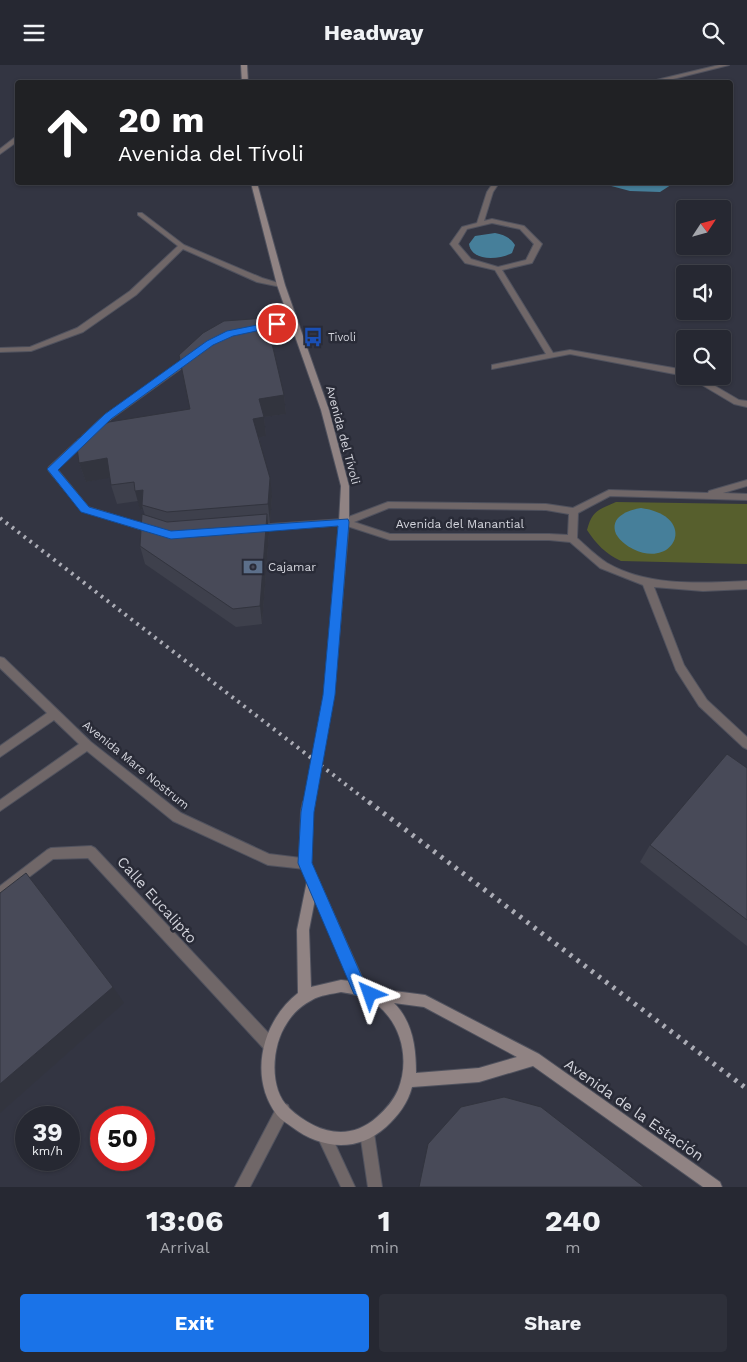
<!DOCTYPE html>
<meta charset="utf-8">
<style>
:root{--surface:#262832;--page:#2e303a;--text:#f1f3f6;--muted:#a4a6ac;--line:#42444d;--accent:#1a73e8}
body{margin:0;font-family:"Work Sans",sans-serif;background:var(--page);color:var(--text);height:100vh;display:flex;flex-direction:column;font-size:19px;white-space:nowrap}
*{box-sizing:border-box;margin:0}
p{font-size:16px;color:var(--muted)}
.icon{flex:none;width:28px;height:28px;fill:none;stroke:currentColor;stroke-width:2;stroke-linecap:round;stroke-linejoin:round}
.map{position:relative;height:1122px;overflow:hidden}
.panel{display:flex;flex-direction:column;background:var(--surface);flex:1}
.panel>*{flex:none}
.banner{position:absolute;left:15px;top:15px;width:718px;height:105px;border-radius:5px;box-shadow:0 1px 4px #0004,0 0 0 1px var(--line);background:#202124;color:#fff;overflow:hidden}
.needle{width:32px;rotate:54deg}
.tools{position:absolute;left:676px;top:135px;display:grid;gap:10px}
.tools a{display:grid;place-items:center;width:55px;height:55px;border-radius:5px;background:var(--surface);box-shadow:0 1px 4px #0004,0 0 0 1px var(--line);font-size:25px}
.speed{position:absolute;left:15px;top:1041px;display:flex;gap:10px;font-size:25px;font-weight:700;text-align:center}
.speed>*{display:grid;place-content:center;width:65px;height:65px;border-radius:50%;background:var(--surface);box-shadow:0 1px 4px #0004,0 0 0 1px var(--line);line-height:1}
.speed small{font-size:12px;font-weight:400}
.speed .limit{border:8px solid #d22;background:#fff;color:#111}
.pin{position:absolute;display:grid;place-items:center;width:42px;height:42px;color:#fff;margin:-21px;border:2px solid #fff;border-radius:50%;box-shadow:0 1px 5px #0007}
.me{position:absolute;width:55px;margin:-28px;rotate:317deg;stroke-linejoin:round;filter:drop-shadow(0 0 4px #0008)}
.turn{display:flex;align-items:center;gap:18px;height:105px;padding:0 20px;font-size:22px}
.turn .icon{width:65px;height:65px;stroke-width:2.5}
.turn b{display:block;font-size:35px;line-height:42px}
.eta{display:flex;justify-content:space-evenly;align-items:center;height:85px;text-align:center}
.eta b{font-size:30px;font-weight:700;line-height:35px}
.primary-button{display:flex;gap:10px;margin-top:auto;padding:10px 20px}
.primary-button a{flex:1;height:58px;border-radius:5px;background:var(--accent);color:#fff;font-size:20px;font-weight:700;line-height:58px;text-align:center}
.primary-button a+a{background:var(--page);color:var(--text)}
header{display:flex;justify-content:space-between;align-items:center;height:65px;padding:0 20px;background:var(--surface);font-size:22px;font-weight:700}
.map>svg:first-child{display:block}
.green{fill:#575f2d}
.water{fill:#467f9a}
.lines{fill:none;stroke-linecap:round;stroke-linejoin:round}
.pedestrian-casing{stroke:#50525e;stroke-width:2}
.minor-casing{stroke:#50525e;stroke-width:2}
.tertiary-casing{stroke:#50525e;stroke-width:2}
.secondary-casing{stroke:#50525e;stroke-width:2}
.pedestrian{fill:#706768;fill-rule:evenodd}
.minor{fill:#706768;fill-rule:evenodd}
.tertiary{fill:#706768;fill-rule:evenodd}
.secondary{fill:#908383;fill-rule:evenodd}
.rail-far1{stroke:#acadb6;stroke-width:4;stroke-dasharray:2.5 5;stroke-linecap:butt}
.rail{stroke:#acadb6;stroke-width:5;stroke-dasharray:3 6;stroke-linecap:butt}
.secondary-bridge-far1-casing{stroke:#50525e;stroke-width:12;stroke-linecap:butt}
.secondary-bridge-casing{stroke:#50525e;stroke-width:14;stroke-linecap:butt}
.secondary-bridge-far1{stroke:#908383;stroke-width:10}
.secondary-bridge{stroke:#908383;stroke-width:12}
.wall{fill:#3e404c}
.shaded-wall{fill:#32343e}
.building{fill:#484a58;stroke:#32343e}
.route{fill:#1a73e8;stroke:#114b97}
.labels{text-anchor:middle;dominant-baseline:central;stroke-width:5;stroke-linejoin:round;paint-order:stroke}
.far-poi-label{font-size:11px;fill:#d3d4dc;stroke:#292b37;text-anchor:start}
.street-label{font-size:12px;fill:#d3d4dc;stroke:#292b37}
.poi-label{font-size:12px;fill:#d3d4dc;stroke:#292b37;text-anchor:start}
.near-street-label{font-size:15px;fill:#d3d4dc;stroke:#292b37}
</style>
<header><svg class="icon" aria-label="menu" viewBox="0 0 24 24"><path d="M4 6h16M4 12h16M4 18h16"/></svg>Headway<svg class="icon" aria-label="search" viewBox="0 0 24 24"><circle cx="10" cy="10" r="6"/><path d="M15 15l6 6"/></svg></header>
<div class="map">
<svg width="747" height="1122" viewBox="0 0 747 1122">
<rect width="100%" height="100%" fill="#333542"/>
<!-- green -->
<path class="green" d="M 616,437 L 747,439 L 747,499 L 621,496 C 606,489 596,479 587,465 C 592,446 598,445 616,437 Z"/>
<!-- water -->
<g class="water">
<path d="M 600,118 L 674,118 L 660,127 L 630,126 Z"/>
<path d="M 495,168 C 504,170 510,172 515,180 L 512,188 C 499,195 472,197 469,179 L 475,171 Z"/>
<path d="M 641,443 C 699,451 675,505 633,484 C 627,481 620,476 616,469 C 609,452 628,445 641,443 Z"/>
</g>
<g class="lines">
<defs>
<g id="pedestrian">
<path d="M 719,0 L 729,0 L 657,18 L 644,18 Z"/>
<path d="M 493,118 L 499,118 L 493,127 L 484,156 L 492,154 L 524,161 L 542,179 L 532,198 L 502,205 L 553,288 L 570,285 L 685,305 L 685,311 L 570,289 L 492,304 L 492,300 L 546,289 L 495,205 L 465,198 L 450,179 L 462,162 L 477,158 L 487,127 ZM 492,158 L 520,164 L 534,179 L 526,195 L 498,202 L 471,194 L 458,179 L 467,164 Z"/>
<path d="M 687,311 L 698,311 L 739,335 L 747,336 L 747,342 L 734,339 Z"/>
</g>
<g id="minor">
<path d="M 18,70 L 18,76 L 0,89 L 0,84 Z"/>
<path d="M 138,148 L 142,148 L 184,180 L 262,213 L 285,220 L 281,222 L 257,217 L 183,184 L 136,230 L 83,267 L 31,286 L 0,287 L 0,283 L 30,282 L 77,263 L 130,226 L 178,181 L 138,150 Z"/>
<path d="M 293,253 L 297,255 L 296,257 L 254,265 L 250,263 L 254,261 Z"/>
<path d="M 190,290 L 193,291 L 193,295 L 111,354 L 57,404 L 88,442 L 156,463 L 158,465 L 156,467 L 153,468 L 82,446 L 49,406 L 48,404 L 49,402 L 105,350 Z"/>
<path d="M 747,415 L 747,421 L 723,428 L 747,429 L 747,435 L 610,431 L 578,448 L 577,473 C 586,481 596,491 607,498 C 649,522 700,518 747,516 L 747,524 L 703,526 L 654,522 L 684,600 L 707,635 L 747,672 L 747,684 L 743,682 L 699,641 L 676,605 L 643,520 L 600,503 L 570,477 L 549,475 L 390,475 L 344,460 L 257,466 L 252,463 L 257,460 L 343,454 L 388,437 L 546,439 L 573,443 L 609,425 L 708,428 L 709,426 ZM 389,443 L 546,445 L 569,449 L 568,470 L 549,469 L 390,469 L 354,457 Z"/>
<path d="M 0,592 L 4,593 L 91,677 L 181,748 L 269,789 L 309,794 L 311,798 L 309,802 L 305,804 L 268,800 L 173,756 L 87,686 L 0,746 L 0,735 L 79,679 L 54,655 L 0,692 L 0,681 L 47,648 L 0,603 Z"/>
<path d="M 91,781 L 95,783 L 275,975 L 277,980 L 275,985 L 270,987 L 265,985 L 88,793 L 53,794 L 0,834 L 0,821 L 47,785 L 51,783 Z"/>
</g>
<g id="tertiary">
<path d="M 283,1038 L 288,1040 L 290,1045 L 250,1122 L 235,1122 L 278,1040 Z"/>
<path d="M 367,1061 L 372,1063 L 374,1068 L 382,1122 L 368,1122 L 360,1068 L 362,1063 Z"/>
<path d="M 325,1066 L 330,1068 L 355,1122 L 341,1122 L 318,1073 L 320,1068 Z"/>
</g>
<g id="secondary">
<path d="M 241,0 L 247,0 L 248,18 L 242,18 Z"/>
<path d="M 251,118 L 257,118 L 285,220 L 329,345 L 349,421 L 349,457 L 334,630 L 333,633 L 329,634 L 325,633 L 324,630 L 339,457 L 341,421 L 321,345 L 277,220 Z"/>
<path d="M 307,742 L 311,743 L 313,747 L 311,798 L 365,919 L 371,923 L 425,930 L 539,989 L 720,1117 L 722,1122 L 703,1122 L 533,1001 L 479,1017 L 412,1022 C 408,1038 398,1051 386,1062 C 357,1088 321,1084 292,1062 C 287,1058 281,1055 277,1050 C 248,1012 262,956 298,928 L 297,865 L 307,816 L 299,798 L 301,747 L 303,743 ZM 315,834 L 350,916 L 341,915 L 311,922 L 309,865 ZM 341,927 C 353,929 366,931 376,939 C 402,959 410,995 398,1025 C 393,1036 386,1044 377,1052 C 348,1078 315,1067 289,1043 C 268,1023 272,980 287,958 C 293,948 302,940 312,935 C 320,930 332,929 341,927 ZM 394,938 L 424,942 L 517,992 L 479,1003 L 416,1008 C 416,983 413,957 394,938 Z"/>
</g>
</defs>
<!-- pedestrian casing -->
<use href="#pedestrian" class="pedestrian-casing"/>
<!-- minor casing -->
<use href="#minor" class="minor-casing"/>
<!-- tertiary casing -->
<use href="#tertiary" class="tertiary-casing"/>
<!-- secondary casing -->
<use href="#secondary" class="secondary-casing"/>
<!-- pedestrian -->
<use href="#pedestrian" class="pedestrian"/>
<!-- minor -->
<use href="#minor" class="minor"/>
<!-- tertiary -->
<use href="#tertiary" class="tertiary"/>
<!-- secondary -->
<use href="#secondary" class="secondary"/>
<!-- rail-far1 -->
<path class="rail-far1" d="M 0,453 L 371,739"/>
<!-- rail -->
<path class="rail" d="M 369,737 L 747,1024"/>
<defs>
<path id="secondary-bridge-far1" d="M 309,739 L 329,630"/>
<path id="secondary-bridge" d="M 307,747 L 309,737"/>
</defs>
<!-- secondary-bridge-far1 casing -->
<use href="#secondary-bridge-far1" class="secondary-bridge-far1-casing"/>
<!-- secondary-bridge casing -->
<use href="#secondary-bridge" class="secondary-bridge-casing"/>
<!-- secondary-bridge-far1 -->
<use href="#secondary-bridge-far1" class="secondary-bridge-far1"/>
<!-- secondary-bridge -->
<use href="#secondary-bridge" class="secondary-bridge"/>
</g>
<!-- wall -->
<g class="wall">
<path d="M 284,330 L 286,349 L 264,352 L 266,371 L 259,372 L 272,431 L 270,458 L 268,458 L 269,468 L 262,559 L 236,562 L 145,499 L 140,481 L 145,450 L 143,444 L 140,445 L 138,436 L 117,439 L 111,420 L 110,412 L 86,417 L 79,398 Z"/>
<path d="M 747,703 L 747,881 L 640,797 L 650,780 Z"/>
</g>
<!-- shaded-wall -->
<g class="shaded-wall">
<path d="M 284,330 L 286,349 L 264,352 L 266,371 L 256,373 L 253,354 L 259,334 Z"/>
<path d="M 107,393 L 113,412 L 86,417 L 79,398 Z"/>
<path d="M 270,413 L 272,431 L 270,458 L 268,439 Z"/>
<path d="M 143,425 L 142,440 L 143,444 L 140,445 L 135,426 Z"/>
<path d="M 267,449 L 269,468 L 262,559 L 260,541 Z"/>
<path d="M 113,922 L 124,938 L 0,1048 L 0,1019 Z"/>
</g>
<!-- building -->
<g class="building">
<path d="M 266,253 L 284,330 L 259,334 L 264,352 L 253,354 L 270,413 L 268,439 L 167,447 L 142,440 L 143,425 L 135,426 L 134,417 L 111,420 L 107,393 L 79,398 L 76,374 L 109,357 L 190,344 L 179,290 L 203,268 L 224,256 Z"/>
<path d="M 142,449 L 167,457 L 267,449 L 260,541 L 233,544 L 140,481 Z"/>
<path d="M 727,689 L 747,703 L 747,855 L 650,780 Z"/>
<path d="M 26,808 L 113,922 L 0,1019 L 0,828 Z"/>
<path d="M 504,1032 L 541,1042 L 644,1122 L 419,1122 L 428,1079 L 461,1042 Z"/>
</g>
<!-- route -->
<path class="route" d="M 277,256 L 281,259 L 280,261 L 233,271 L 213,280 L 111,354 L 58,405 L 89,442 L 171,466 L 348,454 L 349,457 L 335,630 L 314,747 L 312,798 L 365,919 L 376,924 L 378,929 L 376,934 L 370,936 L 354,929 L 298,798 L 301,747 L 323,630 L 338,461 L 171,474 L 81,447 L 47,404 L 105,349 L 207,276 L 227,266 Z"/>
<!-- icons -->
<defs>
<symbol id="bus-bare" viewBox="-9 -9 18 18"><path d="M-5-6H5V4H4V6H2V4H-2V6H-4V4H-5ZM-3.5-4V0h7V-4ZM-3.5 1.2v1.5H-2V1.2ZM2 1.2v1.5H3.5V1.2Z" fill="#1a4fb4" stroke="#292b37" stroke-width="2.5" paint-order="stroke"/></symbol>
<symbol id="bank-bare" viewBox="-9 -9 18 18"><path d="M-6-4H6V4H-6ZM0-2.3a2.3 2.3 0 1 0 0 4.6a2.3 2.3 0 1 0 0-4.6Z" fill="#5c6f8a" stroke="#292b37" stroke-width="2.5" paint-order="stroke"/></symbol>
</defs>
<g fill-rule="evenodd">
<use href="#bus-bare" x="299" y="258" width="28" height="28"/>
<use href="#bank-bare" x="239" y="488" width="28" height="28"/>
</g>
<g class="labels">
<!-- far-poi labels -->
<g class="far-poi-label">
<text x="328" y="272">Tivoli</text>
</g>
<!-- street labels -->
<g class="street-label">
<text transform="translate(343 370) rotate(75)">Avenida del Tívoli</text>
<text x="460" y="459">Avenida del Manantial</text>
<text transform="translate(136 700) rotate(39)">Avenida Mare Nostrum</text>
</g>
<!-- poi labels -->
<g class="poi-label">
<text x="268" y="502">Cajamar</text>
</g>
<!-- near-street labels -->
<g class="near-street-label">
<text transform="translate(157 835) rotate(48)">Calle Eucalipto</text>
<text transform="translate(634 1045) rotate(35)">Avenida de la Estación</text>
</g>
</g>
</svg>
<div class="tools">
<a><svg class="needle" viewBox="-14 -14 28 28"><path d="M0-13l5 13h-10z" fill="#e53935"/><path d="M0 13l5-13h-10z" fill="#a4a6ac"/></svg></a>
<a><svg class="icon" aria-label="sound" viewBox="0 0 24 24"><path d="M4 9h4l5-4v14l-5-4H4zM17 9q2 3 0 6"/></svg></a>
<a><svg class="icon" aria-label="search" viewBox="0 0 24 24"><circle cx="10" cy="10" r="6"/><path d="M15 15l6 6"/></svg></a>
</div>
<div class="speed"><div>39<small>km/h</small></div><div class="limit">50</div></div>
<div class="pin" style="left:277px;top:259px;background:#d93025"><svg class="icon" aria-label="arrive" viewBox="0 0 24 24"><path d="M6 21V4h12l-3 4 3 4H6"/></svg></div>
<svg class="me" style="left:370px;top:929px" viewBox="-20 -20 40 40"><path d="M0-17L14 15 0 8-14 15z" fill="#1a73e8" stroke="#fff" stroke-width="4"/></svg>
<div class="banner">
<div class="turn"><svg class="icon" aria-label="ahead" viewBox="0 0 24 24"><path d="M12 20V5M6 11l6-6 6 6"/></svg><div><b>20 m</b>Avenida del Tívoli</div></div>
</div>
</div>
<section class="panel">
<div class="eta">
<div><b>13:06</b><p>Arrival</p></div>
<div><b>1</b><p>min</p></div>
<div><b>240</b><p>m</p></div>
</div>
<div class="primary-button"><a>Exit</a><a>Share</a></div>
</section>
